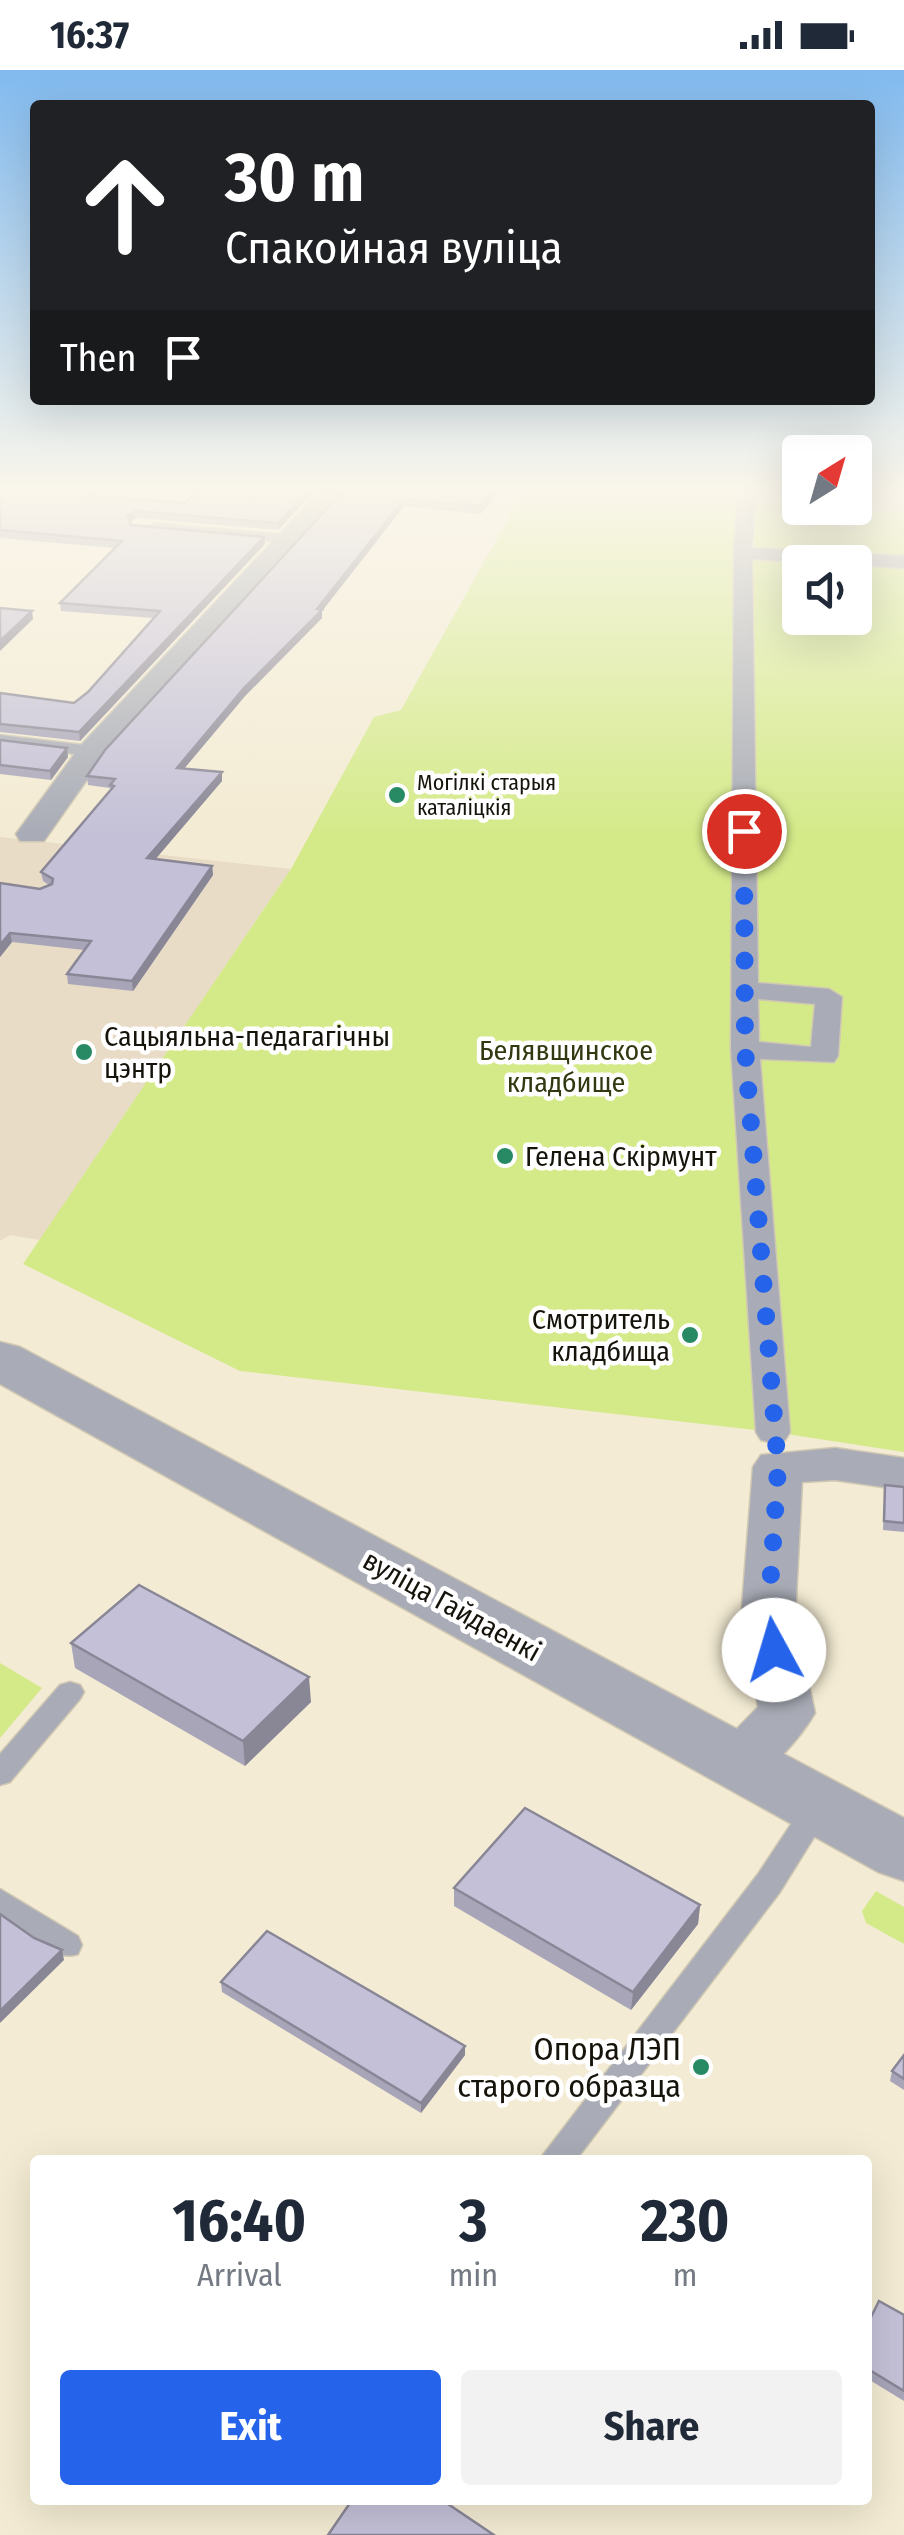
<!DOCTYPE html>
<meta charset="utf-8">
<style>
:root{--surface:#fff;--page:#f2f2f3;--text:#1f2937;--muted:#747a83;--accent:#2563eb}
body{margin:0;font-family:"Fira Sans Condensed",sans-serif;background:var(--page);color:var(--text);height:100vh;display:flex;flex-direction:column;font-size:38px;white-space:nowrap}
*{box-sizing:border-box;margin:0}
p{font-size:32px;color:var(--muted)}
.icon{flex:none;width:55px;height:55px;fill:none;stroke:currentColor;stroke-width:2;stroke-linecap:round;stroke-linejoin:round}
.map{position:relative;flex:1;overflow:hidden}
.panel{position:absolute;left:30px;top:2085px;width:842px;height:350px;display:flex;flex-direction:column;background:var(--surface);border-radius:10px;box-shadow:0 10px 40px #0002}
.panel>*{flex:none}
.top-card{position:absolute;left:30px;top:30px;width:845px;height:305px;border-radius:10px;box-shadow:0 10px 40px #0002;background:#202124;color:#fff;overflow:hidden}
.needle{width:65px;rotate:37deg}
.tools{position:absolute;left:782px;top:365px;display:grid;gap:20px}
.tools a{display:grid;place-items:center;width:90px;height:90px;border-radius:10px;background:var(--surface);box-shadow:0 10px 40px #0002;font-size:50px}
.pin{position:absolute;display:grid;place-items:center;width:85px;height:85px;color:#fff;margin:-42px;border:5px solid #fff;border-radius:50%;box-shadow:0 2px 10px #0007}
.me{position:absolute;width:110px;margin:-55px;rotate:354deg;stroke-linejoin:round;filter:drop-shadow(0 0 8px #0008)}
.turn{display:flex;align-items:center;gap:35px;height:210px;padding:0 30px;font-size:45px}
.turn .icon{width:130px;height:130px;stroke-width:2.5}
.turn b{display:block;font-size:70px;line-height:85px}
.then{display:flex;align-items:center;height:95px;padding:0 30px;background:#0003;gap:20px;font-size:38px}
.eta{display:flex;justify-content:space-evenly;align-items:center;height:170px;text-align:center}
.eta b{font-size:60px;font-weight:700;line-height:70px}
.primary-button{display:flex;gap:20px;margin-top:auto;padding:20px 30px}
.primary-button a{flex:1;height:115px;border-radius:10px;background:var(--accent);color:#fff;font-size:40px;font-weight:700;line-height:115px;text-align:center}
.primary-button a+a{background:var(--page);color:var(--text)}
.status{display:flex;justify-content:space-between;align-items:center;height:70px;padding:0 50px;background:var(--surface);direction:ltr}
.status svg{height:28px;fill:currentColor}
.map>svg:first-child{display:block}
.education{fill:#e8dcc7}
.green{fill:#d4ea89;fill-rule:evenodd}
.lines{fill:none;stroke-linecap:round;stroke-linejoin:round}
.service-casing{stroke:#d0c8b3;stroke-width:3}
.pedestrian-casing{stroke:#d0c8b3;stroke-width:3}
.minor-casing{stroke:#d0c8b3;stroke-width:3}
.tertiary-casing{stroke:#d0c8b3;stroke-width:3}
.service{fill:#a9acb6;fill-rule:evenodd}
.pedestrian{fill:#a9acb6;fill-rule:evenodd}
.minor{fill:#a9acb6;fill-rule:evenodd}
.tertiary{fill:#a9acb6;fill-rule:evenodd}
.wall{fill:#a9a5b9}
.shaded-wall{fill:#898696}
.building{fill:#c4c0d7;stroke:#898696;stroke-width:2.5}
.route{stroke:#2563eb;stroke-width:18;stroke-dasharray:0 32.4}
.poi-dot{fill:#278a64;stroke:#fff;stroke-width:4}
.labels{text-anchor:middle;dominant-baseline:central;stroke-width:9;stroke-linejoin:round;paint-order:stroke}
.far-poi-label{font-size:22px;fill:#16130b;stroke:#fff;text-anchor:start}
.poi-label{font-size:28px;fill:#16130b;stroke:#fff;text-anchor:start}
.park-label{font-size:28px;fill:#313910;stroke:#fff}
.street-label{font-size:28px;fill:#16130b;stroke:#fff}
.near-poi-label{font-size:32px;fill:#16130b;stroke:#fff;text-anchor:end}
</style>
<div class="status"><b>16:37</b><svg viewBox="0 0 49 12"><path d="M0 12V9h3v3zM5 12V6h3v6zM10 12V3h3v9zM15 12V0h3v12zM26 1h20v11H26zM47 4h2v5h-2z"/></svg></div>
<div class="map">
<svg width="904" height="2465" viewBox="0 0 904 2465">
<rect width="100%" height="100%" fill="#f3ebd3"/>
<!-- education -->
<path class="education" d="M 0,767 L 291,799 L 40,1170 L 10,1165 L 0,1171 Z"/>
<!-- green -->
<g class="green">
<path d="M 525,419 L 757,419 L 757,433 L 904,443 L 904,1382 L 773,1362 L 240,1301 L 23,1194 L 291,799 L 374,647 L 401,640 ZM 800,492 L 855,492 L 855,548 L 800,548 Z"/>
<path d="M 0,1593 L 42,1618 L 0,1668 Z"/>
<path d="M 876,1821 L 904,1837 L 904,1874 L 866,1853 L 862,1841 Z"/>
</g>
<g class="lines">
<defs>
<g id="service">
<path d="M 155,453 L 291,465 L 297,469 L 291,473 L 151,460 L 149,457 Z"/>
<path d="M 0,665 L 92,676 L 100,681 L 92,686 L 0,675 Z"/>
<path d="M 70,1612 L 80,1615 L 84,1622 L 80,1629 L 10,1712 L 0,1715 L 0,1684 L 60,1615 Z"/>
<path d="M 819,1724 L 829,1727 L 834,1735 L 780,1822 L 576,2090 L 539,2090 L 758,1804 L 809,1727 Z"/>
<path d="M 0,1819 L 78,1866 L 82,1875 L 78,1884 C 53,1893 21,1861 0,1847 Z"/>
</g>
<path id="pedestrian" d="M 738,419 L 756,419 L 752,478 L 904,486 L 904,498 L 752,489 L 758,913 L 829,919 L 842,927 L 838,986 L 834,992 L 760,989 L 790,1362 L 785,1370 L 773,1373 L 761,1370 L 756,1362 L 731,979 L 734,483 ZM 758,929 L 815,934 L 811,977 L 759,972 Z"/>
<g id="minor">
<path d="M 322,419 L 347,419 L 103,687 L 44,771 L 20,771 L 16,764 L 81,675 Z"/>
<path d="M 835,1378 L 904,1388 L 904,1420 L 835,1410 L 802,1412 L 795,1549 L 815,1643 C 803,1664 765,1711 741,1714 C 734,1715 725,1711 718,1708 L 709,1693 L 718,1678 L 758,1637 L 741,1549 L 753,1397 L 761,1385 Z"/>
</g>
<path id="tertiary" d="M 0,1272 L 20,1277 L 904,1748 L 904,1811 L 878,1802 L 0,1314 Z"/>
</defs>
<!-- service casing -->
<use href="#service" class="service-casing"/>
<!-- pedestrian casing -->
<use href="#pedestrian" class="pedestrian-casing"/>
<!-- minor casing -->
<use href="#minor" class="minor-casing"/>
<!-- tertiary casing -->
<use href="#tertiary" class="tertiary-casing"/>
<!-- service -->
<use href="#service" class="service"/>
<!-- pedestrian -->
<use href="#pedestrian" class="pedestrian"/>
<!-- minor -->
<use href="#minor" class="minor"/>
<!-- tertiary -->
<use href="#tertiary" class="tertiary"/>
</g>
<!-- wall -->
<g class="wall">
<path d="M 0,419 L 185,433 L 317,419 L 278,460 L 136,448 L 130,452 L 131,455 L 264,467 L 265,474 L 80,671 L 0,662 L 0,623 L 74,633 L 88,622 L 153,548 L 61,541 L 60,533 L 115,478 L 0,468 Z"/>
<path d="M 345,419 L 502,419 L 480,444 L 404,436 L 322,541 L 322,548 L 245,626 L 184,699 L 222,711 L 155,789 L 212,796 L 213,805 L 133,921 L 68,914 L 67,904 L 84,880 L 12,872 L 0,887 L 0,813 L 40,819 L 49,815 L 43,811 L 41,802 L 110,720 L 110,718 L 88,715 L 87,706 Z"/>
<path d="M 0,670 L 68,687 L 51,710 L 0,704 Z"/>
<path d="M 885,1415 L 904,1417 L 904,1462 L 883,1460 Z"/>
<path d="M 71,1573 L 311,1632 L 245,1696 L 75,1598 Z"/>
<path d="M 454,1818 L 700,1835 L 698,1854 L 631,1940 L 454,1836 Z"/>
<path d="M 221,1912 L 465,1976 L 465,1985 L 421,2043 L 222,1922 Z"/>
<path d="M 904,1985 L 904,2020 L 890,2011 L 892,2001 Z"/>
<path d="M 904,2245 L 904,2331 L 868,2309 L 868,2253 Z"/>
</g>
<!-- shaded-wall -->
<g class="shaded-wall">
<path d="M 94,419 L 103,419 L 87,433 L 86,426 Z"/>
<path d="M 310,419 L 317,419 L 278,460 L 278,453 Z"/>
<path d="M 495,419 L 502,419 L 480,444 L 480,436 Z"/>
<path d="M 404,429 L 404,436 L 322,541 L 322,548 L 245,626 L 177,707 L 177,698 L 244,618 L 317,539 Z"/>
<path d="M 136,441 L 136,448 L 128,453 L 127,445 Z"/>
<path d="M 264,467 L 265,474 L 80,671 L 79,662 Z"/>
<path d="M 32,541 L 33,549 L 0,581 L 0,571 Z"/>
<path d="M 67,678 L 68,687 L 51,710 L 50,701 Z"/>
<path d="M 222,702 L 222,711 L 148,798 L 147,788 Z"/>
<path d="M 212,796 L 213,805 L 133,921 L 132,911 Z"/>
<path d="M 10,863 L 12,872 L 0,887 L 0,875 Z"/>
<path d="M 309,1607 L 311,1632 L 245,1696 L 243,1671 Z"/>
<path d="M 700,1835 L 698,1854 L 631,1940 L 633,1922 Z"/>
<path d="M 62,1880 L 64,1890 L 0,1953 L 0,1941 Z"/>
<path d="M 465,1976 L 465,1985 L 421,2043 L 421,2033 Z"/>
</g>
<!-- building -->
<g class="building">
<path d="M 0,419 L 94,419 L 86,426 L 185,433 L 200,419 L 310,419 L 278,453 L 136,441 L 127,445 L 131,455 L 264,467 L 79,662 L 0,654 L 0,623 L 74,633 L 88,622 L 160,541 L 60,533 L 122,471 L 0,460 Z"/>
<path d="M 345,419 L 495,419 L 480,436 L 404,429 L 317,539 L 322,540 L 244,618 L 177,698 L 222,702 L 147,788 L 212,796 L 132,911 L 67,904 L 91,871 L 10,863 L 0,875 L 0,813 L 40,819 L 52,814 L 53,809 L 41,802 L 114,716 L 110,715 L 115,709 L 87,706 L 105,680 Z"/>
<path d="M 0,538 L 32,541 L 0,571 Z"/>
<path d="M 0,670 L 67,678 L 50,701 L 0,695 Z"/>
<path d="M 885,1415 L 904,1417 L 904,1453 L 884,1451 Z"/>
<path d="M 139,1515 L 309,1607 L 243,1671 L 71,1573 Z"/>
<path d="M 525,1738 L 700,1835 L 633,1922 L 454,1818 Z"/>
<path d="M 0,1844 L 34,1868 L 62,1880 L 0,1941 Z"/>
<path d="M 267,1861 L 465,1976 L 421,2033 L 221,1912 Z"/>
<path d="M 904,1985 L 904,2009 L 892,2001 Z"/>
<path d="M 879,2231 L 904,2245 L 904,2321 L 868,2299 L 868,2253 Z"/>
<path d="M 352,2430 L 442,2430 L 494,2465 L 328,2465 Z"/>
</g>
<!-- sky -->
<linearGradient id="sky" x2="0" y2="1"><stop stop-color="#81baef"/><stop offset="0.55" stop-color="#faf6eb"/><stop offset="1" stop-color="#faf6eb" stop-opacity="0"/></linearGradient>
<rect width="904" height="764" fill="url(#sky)"/>
<g class="lines">
<!-- route -->
<path class="route" d="M 744,761 L 745,978 L 778,1398 L 768,1549 L 774,1580"/>
</g>
<!-- markers -->
<g class="poi-dot">
<circle cx="397" cy="725" r="10"/>
<circle cx="84" cy="982" r="10"/>
<circle cx="505" cy="1086" r="10"/>
<circle cx="690" cy="1265" r="10"/>
<circle cx="701" cy="1997" r="10"/>
</g>
<g class="labels">
<!-- far-poi labels -->
<g class="far-poi-label">
<text x="417" y="712">Могілкі старыя<tspan x="417" dy="25">каталіцкія</tspan></text>
</g>
<!-- poi labels -->
<g class="poi-label">
<text x="104" y="966">Сацыяльна-педагагічны<tspan x="104" dy="32">цэнтр</tspan></text>
<text x="525" y="1086">Гелена Скірмунт</text>
<text x="670" y="1249" text-anchor="end">Смотритель<tspan x="670" dy="32">кладбища</tspan></text>
</g>
<!-- park labels -->
<g class="park-label">
<text x="566" y="980">Белявщинское<tspan x="566" dy="32">кладбище</tspan></text>
</g>
<!-- street labels -->
<g class="street-label">
<text transform="translate(452 1536) rotate(29)">вуліца Гайдаенкі</text>
</g>
<!-- near-poi labels -->
<g class="near-poi-label">
<text x="681" y="1979">Опора ЛЭП<tspan x="681" dy="37">старого образца</tspan></text>
</g>
</g>
</svg>
<div class="tools">
<a><svg class="needle" viewBox="-14 -14 28 28"><path d="M0-13l5 13h-10z" fill="#e53935"/><path d="M0 13l5-13h-10z" fill="#747a83"/></svg></a>
<a><svg class="icon" aria-label="sound" viewBox="0 0 24 24"><path d="M4 9h4l5-4v14l-5-4H4zM17 9q2 3 0 6"/></svg></a>
</div>
<div class="pin" style="left:744px;top:761px;background:#d93025"><svg class="icon" aria-label="arrive" viewBox="0 0 24 24"><path d="M6 21V4h12l-3 4 3 4H6"/></svg></div>
<svg class="me" style="left:774px;top:1580px" viewBox="-20 -20 40 40"><circle r="19" fill="#fff"/><path d="M0-13L10 11 0 6-10 11z" fill="#2563eb"/></svg>
<div class="top-card">
<div class="turn"><svg class="icon" aria-label="ahead" viewBox="0 0 24 24"><path d="M12 20V5M6 11l6-6 6 6"/></svg><div><b>30 m</b>Спакойная вуліца</div></div>
<div class="then">Then<svg class="icon" aria-label="arrive" viewBox="0 0 24 24"><path d="M6 21V4h12l-3 4 3 4H6"/></svg></div>
</div>
<section class="panel">
<div class="eta">
<div><b>16:40</b><p>Arrival</p></div>
<div><b>3</b><p>min</p></div>
<div><b>230</b><p>m</p></div>
</div>
<div class="primary-button"><a>Exit</a><a>Share</a></div>
</section>
</div>
